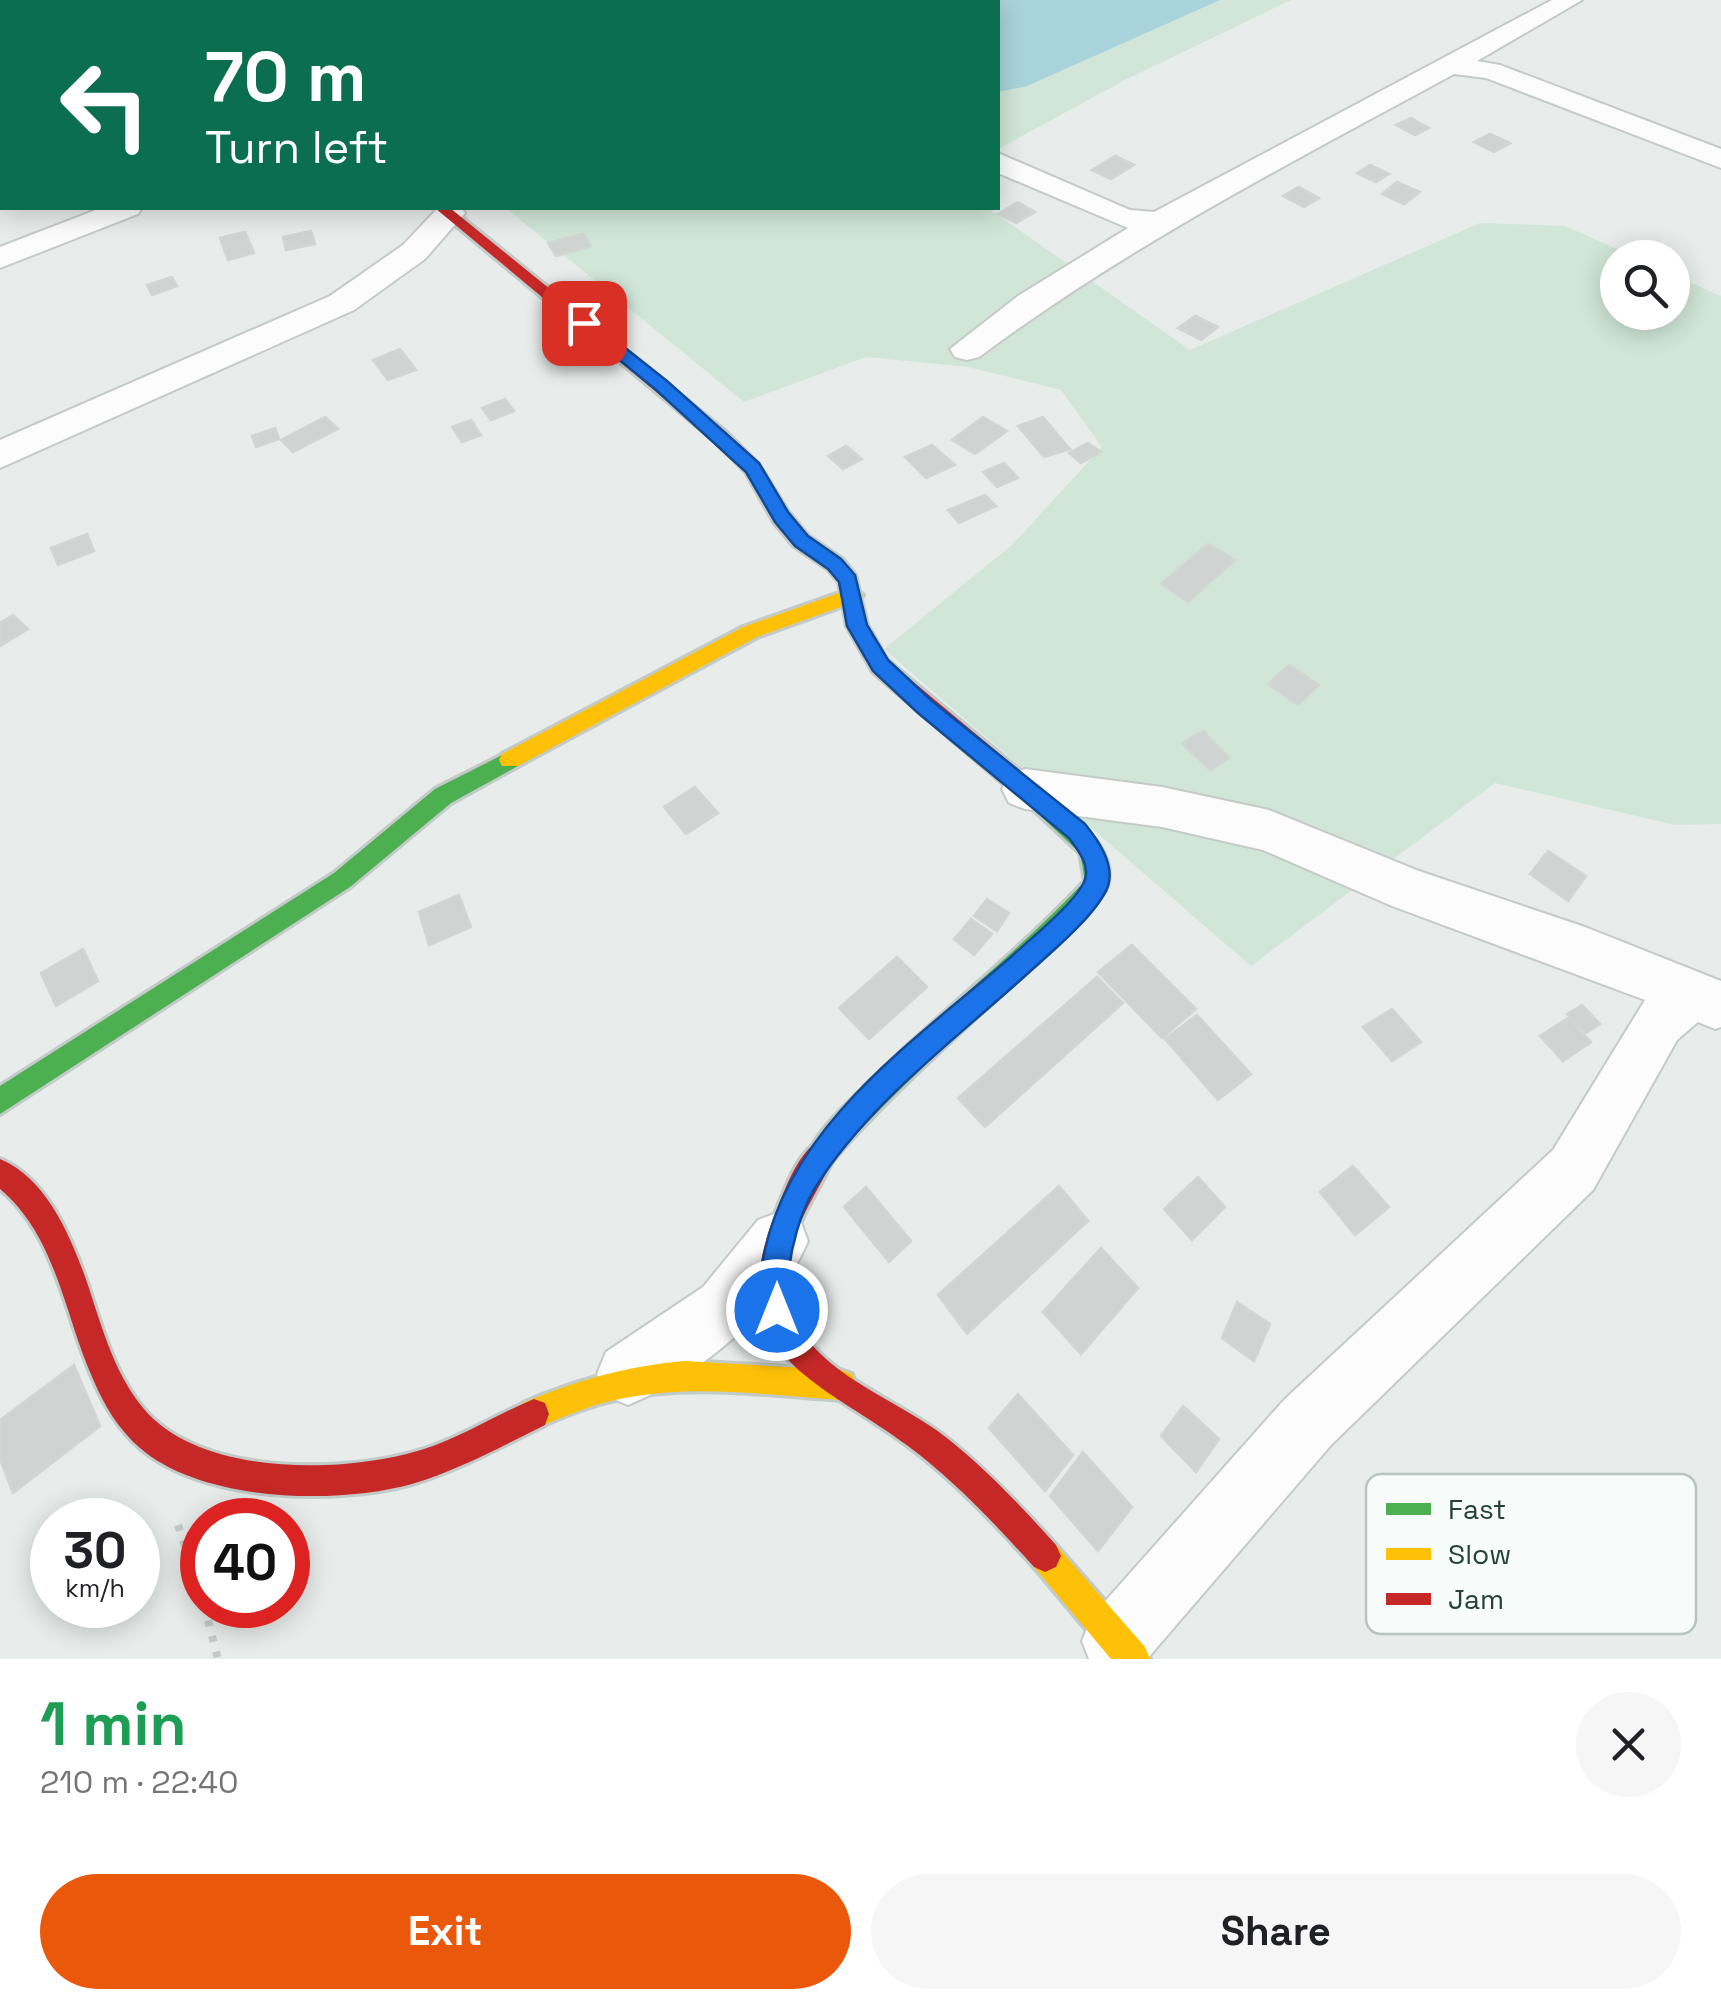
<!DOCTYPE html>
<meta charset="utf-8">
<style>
:root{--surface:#fff;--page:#f6f6f6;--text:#202124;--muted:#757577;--accent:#ea580c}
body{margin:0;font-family:"Space Grotesk",sans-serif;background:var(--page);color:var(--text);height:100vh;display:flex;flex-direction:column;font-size:38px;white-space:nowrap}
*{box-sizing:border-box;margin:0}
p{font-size:32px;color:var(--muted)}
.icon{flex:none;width:55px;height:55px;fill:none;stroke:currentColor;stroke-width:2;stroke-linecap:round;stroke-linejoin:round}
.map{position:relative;height:1659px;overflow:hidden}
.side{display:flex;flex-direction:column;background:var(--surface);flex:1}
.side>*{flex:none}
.banner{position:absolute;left:0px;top:0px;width:1000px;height:210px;box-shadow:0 5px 25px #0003;background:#0b6e4f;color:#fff;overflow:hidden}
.tools{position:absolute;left:1600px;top:240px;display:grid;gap:20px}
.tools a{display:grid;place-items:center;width:90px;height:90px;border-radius:50%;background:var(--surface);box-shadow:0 5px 25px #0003;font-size:50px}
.speed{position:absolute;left:30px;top:1498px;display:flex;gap:20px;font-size:50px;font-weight:700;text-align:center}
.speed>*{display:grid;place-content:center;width:130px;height:130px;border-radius:50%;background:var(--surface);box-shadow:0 5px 25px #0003;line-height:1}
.speed small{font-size:25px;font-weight:400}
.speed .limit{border:15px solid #d22;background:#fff;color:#111}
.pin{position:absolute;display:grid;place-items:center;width:85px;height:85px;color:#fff;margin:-42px;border-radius:20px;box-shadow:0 5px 15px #0006}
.me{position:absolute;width:110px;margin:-55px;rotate:0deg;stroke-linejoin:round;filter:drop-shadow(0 0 8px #0008)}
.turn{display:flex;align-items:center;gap:35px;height:210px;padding:0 40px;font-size:45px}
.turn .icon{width:130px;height:130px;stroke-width:2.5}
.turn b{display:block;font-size:70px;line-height:85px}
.round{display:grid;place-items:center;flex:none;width:105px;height:105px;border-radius:52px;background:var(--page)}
.summary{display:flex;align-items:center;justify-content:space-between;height:170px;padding:0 40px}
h1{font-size:60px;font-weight:800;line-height:75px;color:#1e9e55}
.cta{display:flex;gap:20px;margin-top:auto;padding:20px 40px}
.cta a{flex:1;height:115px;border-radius:60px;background:var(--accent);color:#fff;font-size:40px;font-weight:800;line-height:115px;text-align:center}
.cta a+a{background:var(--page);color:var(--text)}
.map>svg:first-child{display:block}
.green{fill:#d1e6d8}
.water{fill:#a9d4db}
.building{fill:#cfd4d2;stroke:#d1d6d4;stroke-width:2.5}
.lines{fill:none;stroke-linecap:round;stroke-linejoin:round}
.street-casing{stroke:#c5cac8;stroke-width:4}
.fast-casing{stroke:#c3cbc8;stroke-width:6}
.slow-casing{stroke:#c3cbc8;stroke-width:6}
.jam-casing{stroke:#c3cbc8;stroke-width:6}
.path{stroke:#c3ccca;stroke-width:8;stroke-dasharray:6 10;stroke-linecap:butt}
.street{fill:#fcfcfc;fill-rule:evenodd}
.fast{fill:#4caf50;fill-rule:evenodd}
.slow{fill:#ffc107;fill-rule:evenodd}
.jam{fill:#c62828;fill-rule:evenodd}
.route{fill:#1a73e8;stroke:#114b97;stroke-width:2.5}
.key{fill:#f7fbf9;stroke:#b8c4c0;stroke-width:2.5}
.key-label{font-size:28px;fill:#24423a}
</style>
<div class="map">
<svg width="1721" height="1659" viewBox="0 0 1721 1659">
<rect width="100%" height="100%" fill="#e8edeb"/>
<!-- green -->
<g class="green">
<path d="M 793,0 L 1291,0 L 1125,80 L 998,149 L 998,2 L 785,2 Z"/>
<path d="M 506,208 L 988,208 L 1190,350 L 1480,223 L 1565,226 L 1635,257 L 1618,258 L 1618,312 L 1672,312 L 1673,275 L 1721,296 L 1721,824 L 1675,825 L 1495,783 L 1251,966 L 884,649 L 1012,545 L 1102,447 L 1061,390 L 968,367 L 866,357 L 744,402 Z"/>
</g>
<!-- water -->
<path class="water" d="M 912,0 L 1220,0 L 1027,86 L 998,92 L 998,2 L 906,2 Z"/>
<!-- building -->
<g class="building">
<path d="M 1411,118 L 1429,128 L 1415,135 L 1396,125 Z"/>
<path d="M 1490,134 L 1510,143 L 1494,152 L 1474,142 Z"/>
<path d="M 1115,156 L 1134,165 L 1111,179 L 1092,170 Z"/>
<path d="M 1370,165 L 1389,174 L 1376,182 L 1357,173 Z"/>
<path d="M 1397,182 L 1420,192 L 1404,204 L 1382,194 Z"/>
<path d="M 1299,187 L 1319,198 L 1304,207 L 1283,196 Z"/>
<path d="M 1018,202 L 1035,212 L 1016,223 L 998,214 Z"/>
<path d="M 311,231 L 315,244 L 286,250 L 283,237 Z"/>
<path d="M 245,232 L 254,253 L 228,260 L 220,238 Z"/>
<path d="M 583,234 L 591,246 L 556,256 L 548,243 Z"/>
<path d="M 172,277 L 177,286 L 152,295 L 147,285 Z"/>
<path d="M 1195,316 L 1218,327 L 1201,340 L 1178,328 Z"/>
<path d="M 400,349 L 416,370 L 388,380 L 373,360 Z"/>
<path d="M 505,399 L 514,411 L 491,420 L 482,408 Z"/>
<path d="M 325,417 L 338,429 L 293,452 L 281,440 Z"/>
<path d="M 983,417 L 1007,431 L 975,454 L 952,440 Z"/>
<path d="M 1043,417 L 1070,449 L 1044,457 L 1018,426 Z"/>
<path d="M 471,420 L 481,435 L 462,442 L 452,427 Z"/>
<path d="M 275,428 L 279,439 L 256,447 L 252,436 Z"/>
<path d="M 1088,443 L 1101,452 L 1081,463 L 1069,453 Z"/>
<path d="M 932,445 L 955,465 L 926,478 L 905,457 Z"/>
<path d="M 846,446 L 862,459 L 843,469 L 828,456 Z"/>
<path d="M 1004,463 L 1018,478 L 997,487 L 983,472 Z"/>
<path d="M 985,495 L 996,506 L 959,523 L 948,510 Z"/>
<path d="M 87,534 L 94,551 L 58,565 L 51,548 Z"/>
<path d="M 1208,544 L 1235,560 L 1188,602 L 1161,584 Z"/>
<path d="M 13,615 L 28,629 L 0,646 L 0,623 Z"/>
<path d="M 1289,665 L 1319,685 L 1298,705 L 1268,684 Z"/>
<path d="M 1203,731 L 1229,758 L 1210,770 L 1182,743 Z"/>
<path d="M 695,787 L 718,813 L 686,834 L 664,807 Z"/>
<path d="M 1548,851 L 1586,876 L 1568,901 L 1530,874 Z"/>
<path d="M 459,895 L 471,927 L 429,945 L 419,912 Z"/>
<path d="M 987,899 L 1009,913 L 997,931 L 974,916 Z"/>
<path d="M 971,919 L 992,934 L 974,955 L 954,939 Z"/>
<path d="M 1132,945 L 1196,1009 L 1162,1038 L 1098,972 Z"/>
<path d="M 83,949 L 98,981 L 56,1006 L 41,973 Z"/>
<path d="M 897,957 L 927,987 L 869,1039 L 839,1008 Z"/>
<path d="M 1097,977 L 1123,1003 L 985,1127 L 958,1098 Z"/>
<path d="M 1582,1005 L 1600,1024 L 1586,1033 L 1567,1014 Z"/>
<path d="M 1392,1009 L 1421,1042 L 1392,1061 L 1363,1027 Z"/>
<path d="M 1197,1015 L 1251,1074 L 1218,1100 L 1165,1039 Z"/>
<path d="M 1568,1018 L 1591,1042 L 1563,1061 L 1540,1036 Z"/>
<path d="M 1353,1166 L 1389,1207 L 1355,1235 L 1320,1192 Z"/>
<path d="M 1198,1177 L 1225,1207 L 1192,1240 L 1164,1209 Z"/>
<path d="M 1059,1186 L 1088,1221 L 967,1334 L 938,1295 Z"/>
<path d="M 866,1187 L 911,1241 L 889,1262 L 844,1207 Z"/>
<path d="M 1101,1248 L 1138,1288 L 1081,1354 L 1043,1312 Z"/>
<path d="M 1237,1302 L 1270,1324 L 1254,1361 L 1222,1338 Z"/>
<path d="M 74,1365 L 100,1426 L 13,1493 L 0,1459 L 0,1420 Z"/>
<path d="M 1018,1394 L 1073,1455 L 1045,1491 L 989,1428 Z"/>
<path d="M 1183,1406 L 1219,1439 L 1196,1472 L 1161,1436 Z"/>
<path d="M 1083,1452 L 1132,1507 L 1098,1551 L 1050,1496 Z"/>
</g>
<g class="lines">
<defs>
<g id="street">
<path d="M 682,0 L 711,0 L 712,2 L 683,2 Z"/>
<path d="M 1552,0 L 1582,0 L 1477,61 L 1500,65 L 1721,149 L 1721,168 L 1486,78 L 1454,74 C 1292,162 1128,246 979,357 L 967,360 L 955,357 L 950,349 L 1018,296 L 1128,228 L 998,173 L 998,153 L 1130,210 L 1154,212 Z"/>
<rect x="0" y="37" width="2" height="16"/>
<path d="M 101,208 L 142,208 L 138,214 L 0,268 L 0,247 Z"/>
<path d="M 438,208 L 461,208 L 465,213 L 425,259 L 354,310 L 0,468 L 0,440 L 330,296 L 403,245 Z"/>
<path d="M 1025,769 L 1162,787 L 1269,810 L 1419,871 L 1585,927 L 1721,981 L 1721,1027 L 1715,1029 L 1698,1022 L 1677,1040 L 1593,1190 L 1331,1445 L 1147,1659 L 1089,1659 L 1082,1641 L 1092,1616 L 1285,1399 L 1553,1150 L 1645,1000 L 1392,906 L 1263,850 L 1162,827 L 1025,809 L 1009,803 L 1002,789 L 1009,775 Z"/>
<path d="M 779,1212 L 800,1220 L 808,1241 C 780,1310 696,1377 628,1405 L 606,1396 L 597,1374 L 606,1352 L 703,1287 L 758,1220 Z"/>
</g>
<g id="fast">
<path d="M 510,751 L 518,754 L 521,760 L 518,766 L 451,803 L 350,887 L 0,1114 L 0,1086 L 334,873 L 435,789 Z"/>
<path d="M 1041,793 L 1049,795 C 1073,818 1123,852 1105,891 C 1018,986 917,1064 832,1161 L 823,1165 L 814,1161 L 810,1152 C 820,1127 846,1106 864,1087 C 936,1016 1016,954 1085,881 L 1080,853 L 1033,809 L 1030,802 L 1033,795 Z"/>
</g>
<g id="slow">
<path d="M 853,588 L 863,595 L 860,600 L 757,637 L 518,766 L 502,766 L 499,760 L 502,754 L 743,627 Z"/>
<path d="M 685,1361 L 841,1370 L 852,1374 L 856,1385 L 852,1396 L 841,1400 C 766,1395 689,1383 615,1400 C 587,1406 561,1418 534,1429 L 523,1425 L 519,1414 L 523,1403 C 577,1380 627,1366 685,1361 Z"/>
<path d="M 1045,1540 L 1056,1545 L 1145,1647 L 1150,1659 L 1111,1659 L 1034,1567 L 1029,1556 L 1034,1545 Z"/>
</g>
<g id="jam">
<path d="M 435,208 L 450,208 L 726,432 L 758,464 L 788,512 L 808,536 L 842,559 L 855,575 L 867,625 L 887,660 L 1049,795 L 1052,802 L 1049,809 L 1033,809 L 873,672 L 847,626 L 839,582 L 828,569 L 794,546 L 774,522 L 746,472 L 714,440 Z"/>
<path d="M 823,1139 L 832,1143 L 836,1152 C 816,1200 786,1228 788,1287 C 791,1367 894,1395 947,1438 C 987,1470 1022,1507 1056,1545 L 1061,1556 L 1056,1567 L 1045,1572 L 1034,1567 C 995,1524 955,1481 908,1446 C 818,1379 719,1356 775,1214 C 785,1190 798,1149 823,1139 Z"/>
<path d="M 0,1159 C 44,1177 67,1229 83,1271 C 100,1318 111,1370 144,1409 C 201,1477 346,1474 424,1449 C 462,1437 497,1414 534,1399 L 545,1403 L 549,1414 L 545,1425 C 502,1446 459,1470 412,1484 C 336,1505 202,1502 140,1448 C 118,1429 104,1405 93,1379 C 64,1315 57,1237 0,1189 Z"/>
</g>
</defs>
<!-- street casing -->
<use href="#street" class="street-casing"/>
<!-- fast casing -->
<use href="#fast" class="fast-casing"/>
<!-- slow casing -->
<use href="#slow" class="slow-casing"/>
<!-- jam casing -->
<use href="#jam" class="jam-casing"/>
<!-- path -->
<g class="path">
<path d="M 178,1525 L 202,1597"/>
<path d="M 204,1605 L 218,1659"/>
</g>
<!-- street -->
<use href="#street" class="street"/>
<!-- fast -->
<use href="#fast" class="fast"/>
<!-- slow -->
<use href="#slow" class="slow"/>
<!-- jam -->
<use href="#jam" class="jam"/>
</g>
<!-- route -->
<path class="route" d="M 579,320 L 590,320 L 667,381 L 759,463 L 788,512 L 808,536 L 841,559 L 855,575 L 867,625 L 888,660 L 932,701 L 1085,824 C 1098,840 1115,864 1108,886 C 1098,914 1047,956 1025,976 C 953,1041 867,1105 815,1188 C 800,1212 791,1248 788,1276 C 787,1292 793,1305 787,1321 L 777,1325 L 766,1321 C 757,1298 760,1276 764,1254 C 791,1123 917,1039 1012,956 C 1029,940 1079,900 1085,879 C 1090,864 1077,849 1069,838 L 918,713 L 873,671 L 847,626 L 839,582 L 828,569 L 795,546 L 775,522 L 746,472 L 655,389 L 579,327 Z"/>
<!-- legend -->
<rect x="1366" y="1474" width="330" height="160" rx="15" class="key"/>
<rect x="1386" y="1503" width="45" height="12" fill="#4caf50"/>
<rect x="1386" y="1548" width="45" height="12" fill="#ffc107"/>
<rect x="1386" y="1593" width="45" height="12" fill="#c62828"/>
<g class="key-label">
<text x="1448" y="1519">Fast</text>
<text x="1448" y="1564">Slow</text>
<text x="1448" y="1609">Jam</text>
</g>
</svg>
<div class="tools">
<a><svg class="icon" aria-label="search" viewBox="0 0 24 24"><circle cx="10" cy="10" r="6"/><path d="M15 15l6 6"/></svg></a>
</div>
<div class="speed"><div>30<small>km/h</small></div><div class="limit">40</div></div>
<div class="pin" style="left:584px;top:323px;background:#d93025"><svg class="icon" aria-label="arrive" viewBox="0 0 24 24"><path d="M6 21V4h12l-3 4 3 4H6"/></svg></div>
<svg class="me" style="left:777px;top:1310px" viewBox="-20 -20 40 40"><circle r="17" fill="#1a73e8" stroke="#fff" stroke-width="3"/><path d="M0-11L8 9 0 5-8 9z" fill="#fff"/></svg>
<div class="banner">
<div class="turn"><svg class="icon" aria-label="left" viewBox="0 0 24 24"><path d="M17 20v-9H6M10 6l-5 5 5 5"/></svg><div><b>70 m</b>Turn left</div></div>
</div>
</div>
<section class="side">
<div class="summary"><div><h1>1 min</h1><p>210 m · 22:40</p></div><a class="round"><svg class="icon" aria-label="close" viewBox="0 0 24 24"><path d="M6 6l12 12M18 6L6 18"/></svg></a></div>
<div class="cta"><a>Exit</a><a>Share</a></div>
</section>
